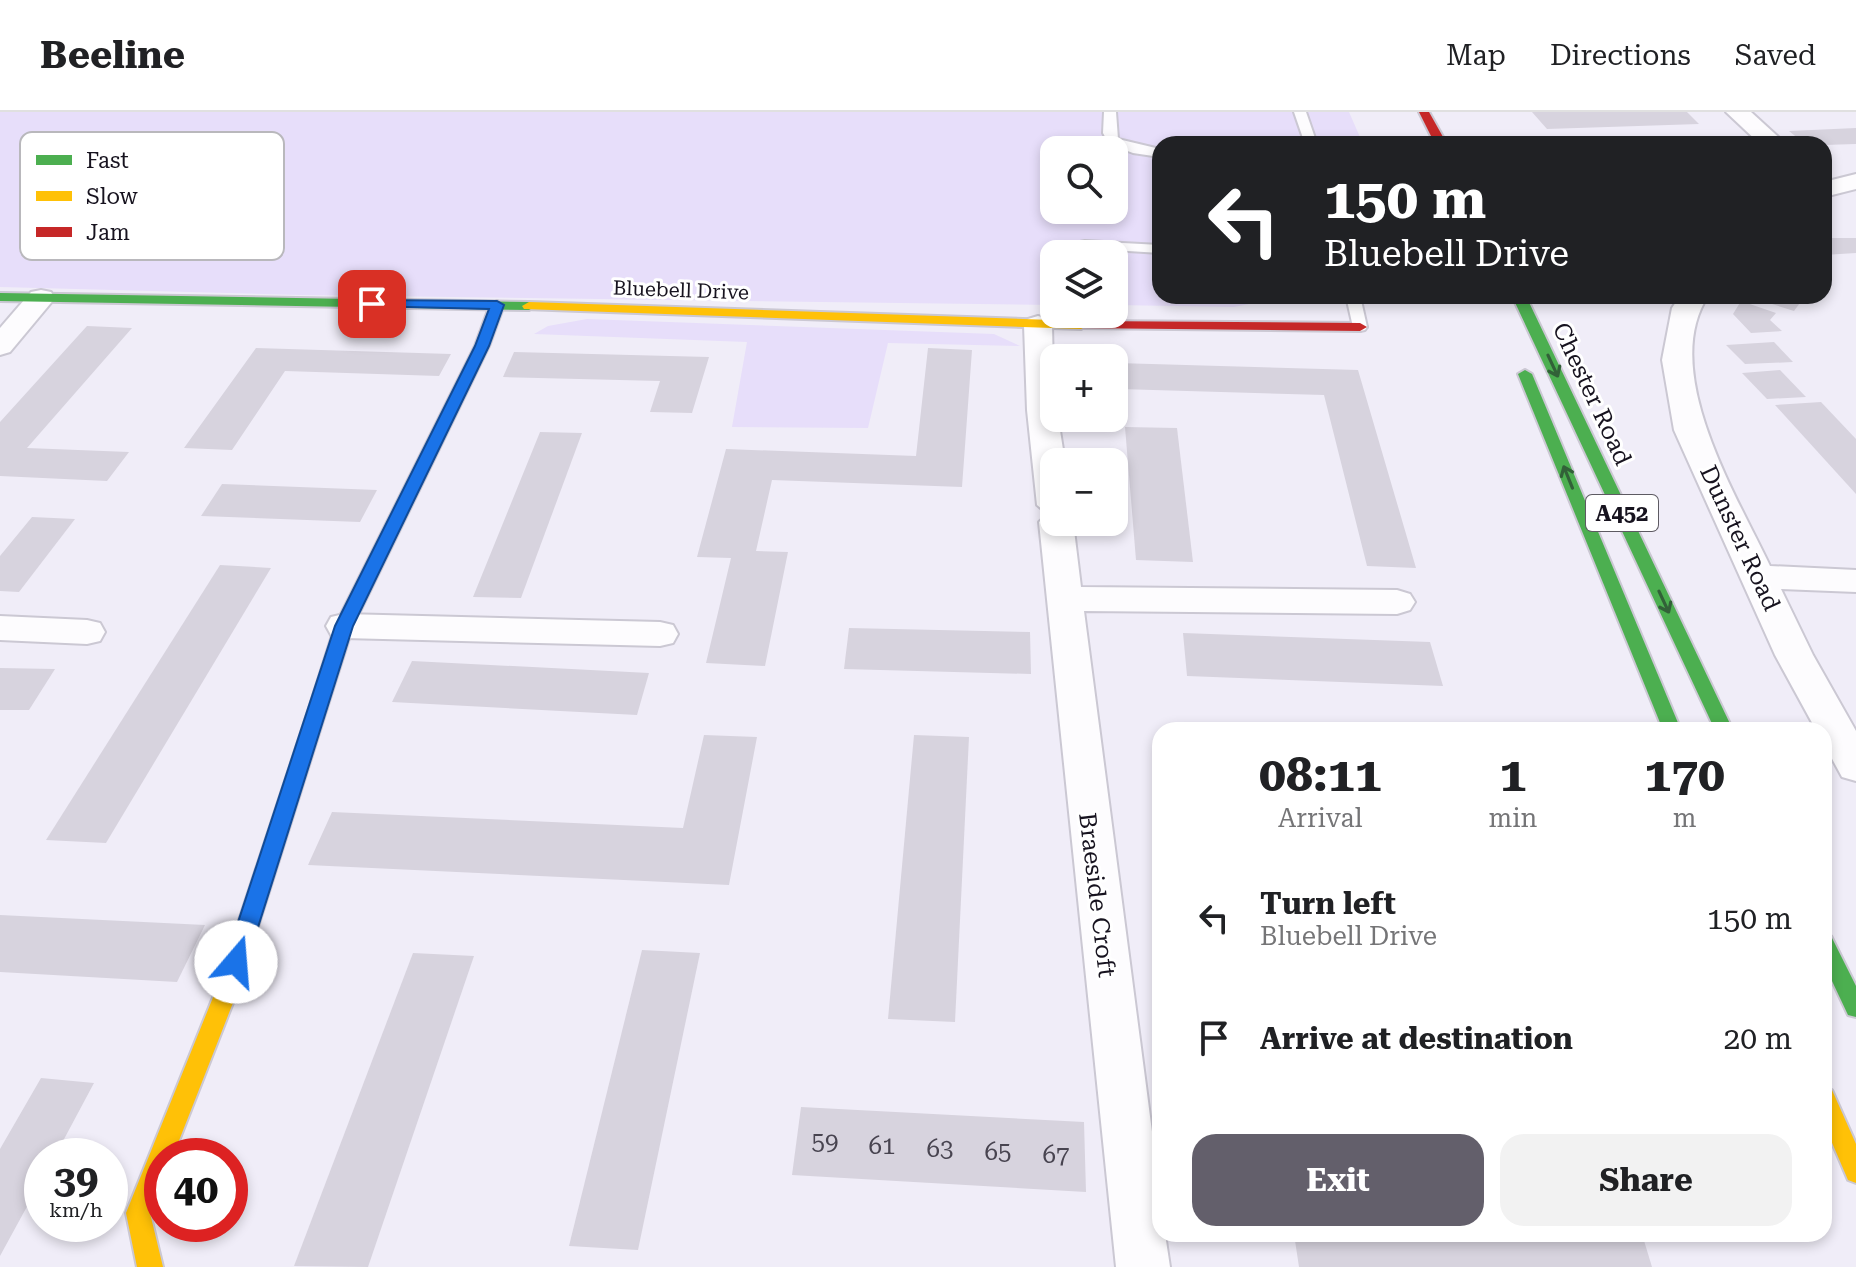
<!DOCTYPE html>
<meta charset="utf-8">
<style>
:root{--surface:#fff;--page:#f2f2f2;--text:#202124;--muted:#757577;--line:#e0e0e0;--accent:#635f6b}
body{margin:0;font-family:"Roboto Serif",serif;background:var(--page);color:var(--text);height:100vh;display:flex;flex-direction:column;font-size:30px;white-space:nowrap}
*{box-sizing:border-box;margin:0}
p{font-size:26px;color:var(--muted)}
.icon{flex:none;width:44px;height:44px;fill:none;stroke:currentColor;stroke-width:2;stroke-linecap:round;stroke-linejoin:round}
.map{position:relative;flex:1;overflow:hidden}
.details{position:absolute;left:1152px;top:610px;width:680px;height:520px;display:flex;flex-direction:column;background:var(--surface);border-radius:24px;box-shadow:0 4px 12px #0003}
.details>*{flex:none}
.top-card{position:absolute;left:1152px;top:24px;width:680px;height:168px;border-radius:24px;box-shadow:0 4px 12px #0003;background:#202124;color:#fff;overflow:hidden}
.controls{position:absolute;left:1040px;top:24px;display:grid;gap:16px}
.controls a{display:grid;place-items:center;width:88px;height:88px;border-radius:16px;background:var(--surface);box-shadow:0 4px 12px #0003;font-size:40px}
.speed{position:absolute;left:24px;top:1026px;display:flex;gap:16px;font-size:40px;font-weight:700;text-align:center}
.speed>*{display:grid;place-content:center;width:104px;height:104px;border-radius:50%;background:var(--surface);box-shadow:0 4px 12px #0003;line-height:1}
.speed small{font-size:20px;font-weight:400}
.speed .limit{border:12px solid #d22;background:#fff;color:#111}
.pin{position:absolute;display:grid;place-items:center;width:68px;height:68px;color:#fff;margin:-34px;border-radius:16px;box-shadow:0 4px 12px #0006}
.me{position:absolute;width:88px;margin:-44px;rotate:18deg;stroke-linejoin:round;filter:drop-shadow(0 0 6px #0008)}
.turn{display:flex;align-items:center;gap:28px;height:168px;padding:0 40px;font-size:36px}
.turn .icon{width:104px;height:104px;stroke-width:2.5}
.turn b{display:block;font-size:56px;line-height:68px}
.eta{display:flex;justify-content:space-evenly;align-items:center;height:136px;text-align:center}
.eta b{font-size:48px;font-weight:700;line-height:56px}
.cta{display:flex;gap:16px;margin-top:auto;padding:16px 40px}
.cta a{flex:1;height:92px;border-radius:24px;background:var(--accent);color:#fff;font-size:32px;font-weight:700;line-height:92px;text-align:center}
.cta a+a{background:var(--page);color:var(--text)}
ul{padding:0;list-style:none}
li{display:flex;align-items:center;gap:24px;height:120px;padding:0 40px}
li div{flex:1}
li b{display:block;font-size:30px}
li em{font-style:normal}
header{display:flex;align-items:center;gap:48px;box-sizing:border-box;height:112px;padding:0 40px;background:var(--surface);border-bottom:2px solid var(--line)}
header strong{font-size:38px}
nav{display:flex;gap:44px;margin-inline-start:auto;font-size:28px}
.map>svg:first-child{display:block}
.green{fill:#e7defa;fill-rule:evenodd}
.building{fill:#d7d3de}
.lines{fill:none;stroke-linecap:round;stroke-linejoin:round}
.lane-casing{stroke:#cbc8d3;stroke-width:4}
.street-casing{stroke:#cbc8d3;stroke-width:4}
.fast-casing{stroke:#cbc8d3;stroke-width:4}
.slow-casing{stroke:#cbc8d3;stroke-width:4}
.jam-casing{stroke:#cbc8d3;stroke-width:4}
.lane{fill:#fdfcfe;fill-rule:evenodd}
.street{fill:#fdfcfe;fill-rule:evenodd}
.fast{fill:#4caf50;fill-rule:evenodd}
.slow{fill:#ffc107;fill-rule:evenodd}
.jam{fill:#c62828;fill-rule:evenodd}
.oneway{stroke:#326138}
.route{fill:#1a73e8;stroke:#114b97;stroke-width:2}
.labels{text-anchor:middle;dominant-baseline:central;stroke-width:6;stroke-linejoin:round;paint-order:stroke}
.far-street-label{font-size:20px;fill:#17131f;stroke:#fff}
.shield{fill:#fff;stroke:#5d5a62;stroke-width:2}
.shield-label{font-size:22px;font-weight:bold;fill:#17131f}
.street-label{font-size:24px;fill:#17131f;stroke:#fff}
.near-number-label{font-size:24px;fill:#484450}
.key{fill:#fff;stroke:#b9b8bc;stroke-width:2}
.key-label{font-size:22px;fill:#17131f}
</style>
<header>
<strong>Beeline</strong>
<nav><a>Map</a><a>Directions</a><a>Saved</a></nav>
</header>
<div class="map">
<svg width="1856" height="1155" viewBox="0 0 1856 1155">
<rect width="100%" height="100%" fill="#f0edf8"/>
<!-- green -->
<g class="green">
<path d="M 0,0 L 1349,0 L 1363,32 L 1160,32 L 1160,184 L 1289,184 L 1234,195 L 1114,193 L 1114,142 L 1054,142 L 1054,193 L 299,183 L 0,175 ZM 1054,38 L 1114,38 L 1114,98 L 1054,98 Z"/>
<path d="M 587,207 L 994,222 L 1020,234 L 888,231 L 868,316 L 732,315 L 747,230 L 534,222 L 548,214 Z"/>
</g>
<!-- building -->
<g class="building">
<path d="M 1532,0 L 1687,0 L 1699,12 L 1547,17 Z"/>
<path d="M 1856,16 L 1856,32 L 1824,33 L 1805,32 L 1789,19 Z"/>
<path d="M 1824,126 L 1856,126 L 1856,141 L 1824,143 Z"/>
<path d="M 1747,184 L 1805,184 L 1794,199 Z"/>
<path d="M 1741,189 L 1776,201 L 1770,208 L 1782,219 L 1751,221 L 1733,202 Z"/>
<path d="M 87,214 L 132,216 L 27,336 L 129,340 L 107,369 L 0,364 L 0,310 Z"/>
<path d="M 1774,230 L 1793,250 L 1745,252 L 1726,233 Z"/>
<path d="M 256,236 L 451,242 L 439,264 L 285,259 L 232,338 L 184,336 Z"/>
<path d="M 928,236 L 972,238 L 962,375 L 772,368 L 756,439 L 788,440 L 765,554 L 706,551 L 731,446 L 697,445 L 726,337 L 916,344 Z"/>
<path d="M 514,240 L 709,245 L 692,301 L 650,300 L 660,269 L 503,265 Z"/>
<path d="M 1117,251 L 1358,258 L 1416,456 L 1367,454 L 1324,283 L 1119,277 Z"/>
<path d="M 1780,258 L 1806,285 L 1767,287 L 1742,261 Z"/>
<path d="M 1821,290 L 1856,327 L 1856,382 L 1775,293 Z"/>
<path d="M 1125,315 L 1177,316 L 1193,450 L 1136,448 Z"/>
<path d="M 540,320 L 582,321 L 521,486 L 473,485 Z"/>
<path d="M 222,372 L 377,378 L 360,410 L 201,404 Z"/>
<path d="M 32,405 L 75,407 L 19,480 L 0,479 L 0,444 Z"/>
<path d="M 220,453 L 271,456 L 106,731 L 46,728 Z"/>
<path d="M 849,516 L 1030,520 L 1031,562 L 844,557 Z"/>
<path d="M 1183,521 L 1430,530 L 1443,574 L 1187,564 Z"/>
<path d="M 412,549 L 649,561 L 637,603 L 392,590 Z"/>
<path d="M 0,556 L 55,557 L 29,598 L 0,598 Z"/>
<path d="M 704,623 L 757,625 L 729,773 L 308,753 L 332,700 L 683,716 Z"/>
<path d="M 914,623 L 969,625 L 955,910 L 888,907 Z"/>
<path d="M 0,803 L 205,813 L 177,870 L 0,860 Z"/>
<path d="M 642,838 L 700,841 L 638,1138 L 569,1134 Z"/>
<path d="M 413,841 L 474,844 L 368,1155 L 294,1154 Z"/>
<path d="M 41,966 L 94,971 L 55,1044 L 42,1044 L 42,1067 L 0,1144 L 0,1037 Z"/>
<path d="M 801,995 L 1084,1010 L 1086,1080 L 792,1063 Z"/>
<path d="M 1294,1122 L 1642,1122 L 1652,1155 L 1299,1155 Z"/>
</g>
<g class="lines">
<defs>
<g id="lane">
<path d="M 1104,0 L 1116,0 L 1118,27 L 1160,37 L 1160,45 L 1133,41 L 1109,32 L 1103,21 Z"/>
<path d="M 1294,0 L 1306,0 L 1317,32 L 1305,32 Z"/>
<path d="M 1085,129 L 1160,133 L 1160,141 L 1080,136 L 1080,130 Z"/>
<path d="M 1346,184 L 1360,184 L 1367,215 L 1365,218 L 1360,219 L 1353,215 Z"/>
</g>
<g id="street">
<path d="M 1726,0 L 1751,0 L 1786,32 L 1760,32 Z"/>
<path d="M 1856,62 L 1856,77 L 1824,85 L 1824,70 Z"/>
<path d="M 41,178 L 51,180 L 55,186 L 10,240 L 0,243 L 0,216 L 31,180 Z"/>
<path d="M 1680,184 L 1708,184 C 1659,259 1737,384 1770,454 L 1856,458 L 1856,480 L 1781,477 L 1813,543 L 1856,619 L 1856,669 L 1842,665 L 1824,632 L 1824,618 L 1816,618 L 1775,543 L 1674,318 L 1662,248 L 1672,196 Z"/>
<path d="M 1038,204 L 1048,207 L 1052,213 L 1054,306 L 1058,306 L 1065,350 L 1054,350 L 1054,410 L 1073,410 L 1081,475 L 1397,478 L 1410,482 L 1415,490 L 1410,498 L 1397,502 L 1084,499 L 1160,1081 L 1160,1122 L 1165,1122 L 1170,1155 L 1116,1155 L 1039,410 L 1048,402 L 1037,393 L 1027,298 L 1024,213 L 1028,207 Z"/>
<path d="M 344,502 L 660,510 L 673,513 L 678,522 L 673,531 L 660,534 L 344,526 L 331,523 L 326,514 L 331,505 Z"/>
<path d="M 0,504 L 87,508 L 100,511 L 105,520 L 100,529 L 87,532 L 0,528 Z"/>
</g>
<g id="fast">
<path d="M 0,181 L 529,190 L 536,194 L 529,198 L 0,189 Z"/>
<path d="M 1512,184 L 1526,184 L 1733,618 L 1715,618 Z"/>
<path d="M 1525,258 L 1532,262 L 1681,618 L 1663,618 L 1518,262 Z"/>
<path d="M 1824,821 L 1831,824 L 1856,874 L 1856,905 L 1848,903 L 1824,852 Z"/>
</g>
<g id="slow">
<path d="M 529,190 L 1081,209 L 1088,213 L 1081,217 L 524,197 L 522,194 Z"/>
<path d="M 318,589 L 327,596 L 238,878 L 173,1044 L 162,1044 L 162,1071 L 150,1101 L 163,1155 L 137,1155 L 126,1101 L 216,878 L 309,596 Z"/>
<path d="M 1824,975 L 1832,978 L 1856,1032 L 1856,1071 L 1848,1068 L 1824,1012 Z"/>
</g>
<g id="jam">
<path d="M 1419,0 L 1429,0 L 1447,32 L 1435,32 Z"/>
<path d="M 497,189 L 504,193 L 489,234 L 353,514 L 327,596 L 324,601 L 312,601 L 309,596 L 335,514 L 475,234 L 490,193 Z"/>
<path d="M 1081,209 L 1360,211 L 1367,215 L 1360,219 L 1076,216 L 1074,213 Z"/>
</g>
</defs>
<!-- lane casing -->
<use href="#lane" class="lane-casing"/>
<!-- street casing -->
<use href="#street" class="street-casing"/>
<!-- fast casing -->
<use href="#fast" class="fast-casing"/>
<!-- slow casing -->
<use href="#slow" class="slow-casing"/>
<!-- jam casing -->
<use href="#jam" class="jam-casing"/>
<!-- lane -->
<use href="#lane" class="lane"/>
<!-- street -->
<use href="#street" class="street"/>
<!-- fast -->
<use href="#fast" class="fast"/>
<!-- slow -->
<use href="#slow" class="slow"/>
<!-- jam -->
<use href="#jam" class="jam"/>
</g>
<!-- one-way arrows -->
<defs><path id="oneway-shaft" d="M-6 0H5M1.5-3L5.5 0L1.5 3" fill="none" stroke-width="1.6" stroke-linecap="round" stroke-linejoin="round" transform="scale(2)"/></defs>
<g class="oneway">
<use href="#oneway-shaft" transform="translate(1553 254) rotate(65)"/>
<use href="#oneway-shaft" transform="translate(1568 365) rotate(-112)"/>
<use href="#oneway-shaft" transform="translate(1664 490) rotate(65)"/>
</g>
<!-- route -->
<path class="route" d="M 372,188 L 497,189 L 504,193 L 489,234 L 353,514 L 247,850 L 243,856 L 228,856 L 225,850 L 335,514 L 475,234 L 489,197 L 367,194 L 367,189 Z"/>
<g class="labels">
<!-- far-street labels -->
<g class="far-street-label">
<text transform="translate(681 178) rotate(2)">Bluebell Drive</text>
</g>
<!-- shield labels -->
<rect class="shield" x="1586" y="383" width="72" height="36" rx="6"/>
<g class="shield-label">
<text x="1622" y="401">A452</text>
</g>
<!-- street labels -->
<g class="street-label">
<text transform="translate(1592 282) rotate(65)">Chester Road</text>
<text transform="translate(1740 426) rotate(65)">Dunster Road</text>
<text transform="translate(1097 783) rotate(83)">Braeside Croft</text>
</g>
<!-- near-number labels -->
<g class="near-number-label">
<text x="825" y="1030">59</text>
<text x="882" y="1034">61</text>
<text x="940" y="1037">63</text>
<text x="998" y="1040">65</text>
<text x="1056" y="1043">67</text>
</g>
</g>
<!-- legend -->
<rect x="20" y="20" width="264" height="128" rx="12" class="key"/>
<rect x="36" y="43" width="36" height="10" fill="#4caf50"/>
<rect x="36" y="79" width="36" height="10" fill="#ffc107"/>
<rect x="36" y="115" width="36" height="10" fill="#c62828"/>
<g class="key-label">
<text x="86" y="56">Fast</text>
<text x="86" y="92">Slow</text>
<text x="86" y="128">Jam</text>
</g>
</svg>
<div class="controls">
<a><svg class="icon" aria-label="search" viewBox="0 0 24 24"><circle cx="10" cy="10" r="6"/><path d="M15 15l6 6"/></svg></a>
<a><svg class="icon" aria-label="layers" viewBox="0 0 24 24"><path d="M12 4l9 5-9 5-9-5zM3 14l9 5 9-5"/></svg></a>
<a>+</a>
<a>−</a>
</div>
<div class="speed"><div>39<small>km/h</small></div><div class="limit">40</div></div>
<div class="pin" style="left:372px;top:192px;background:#d93025"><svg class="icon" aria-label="arrive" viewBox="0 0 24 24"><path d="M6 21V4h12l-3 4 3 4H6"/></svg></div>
<svg class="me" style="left:236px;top:850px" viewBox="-20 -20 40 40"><circle r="19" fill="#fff"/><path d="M0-13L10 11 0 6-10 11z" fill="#1a73e8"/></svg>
<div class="top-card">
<div class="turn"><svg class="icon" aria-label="left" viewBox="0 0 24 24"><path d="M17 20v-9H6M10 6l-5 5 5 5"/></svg><div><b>150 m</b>Bluebell Drive</div></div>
</div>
<section class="details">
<div class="eta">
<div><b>08:11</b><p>Arrival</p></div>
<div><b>1</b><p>min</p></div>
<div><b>170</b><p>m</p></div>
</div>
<ul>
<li><svg class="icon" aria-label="left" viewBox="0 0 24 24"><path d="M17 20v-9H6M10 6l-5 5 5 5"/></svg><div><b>Turn left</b><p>Bluebell Drive</p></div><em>150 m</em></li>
<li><svg class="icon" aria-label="arrive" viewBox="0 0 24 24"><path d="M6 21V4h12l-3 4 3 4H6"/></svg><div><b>Arrive at destination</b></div><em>20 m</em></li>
</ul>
<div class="cta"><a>Exit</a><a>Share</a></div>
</section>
</div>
